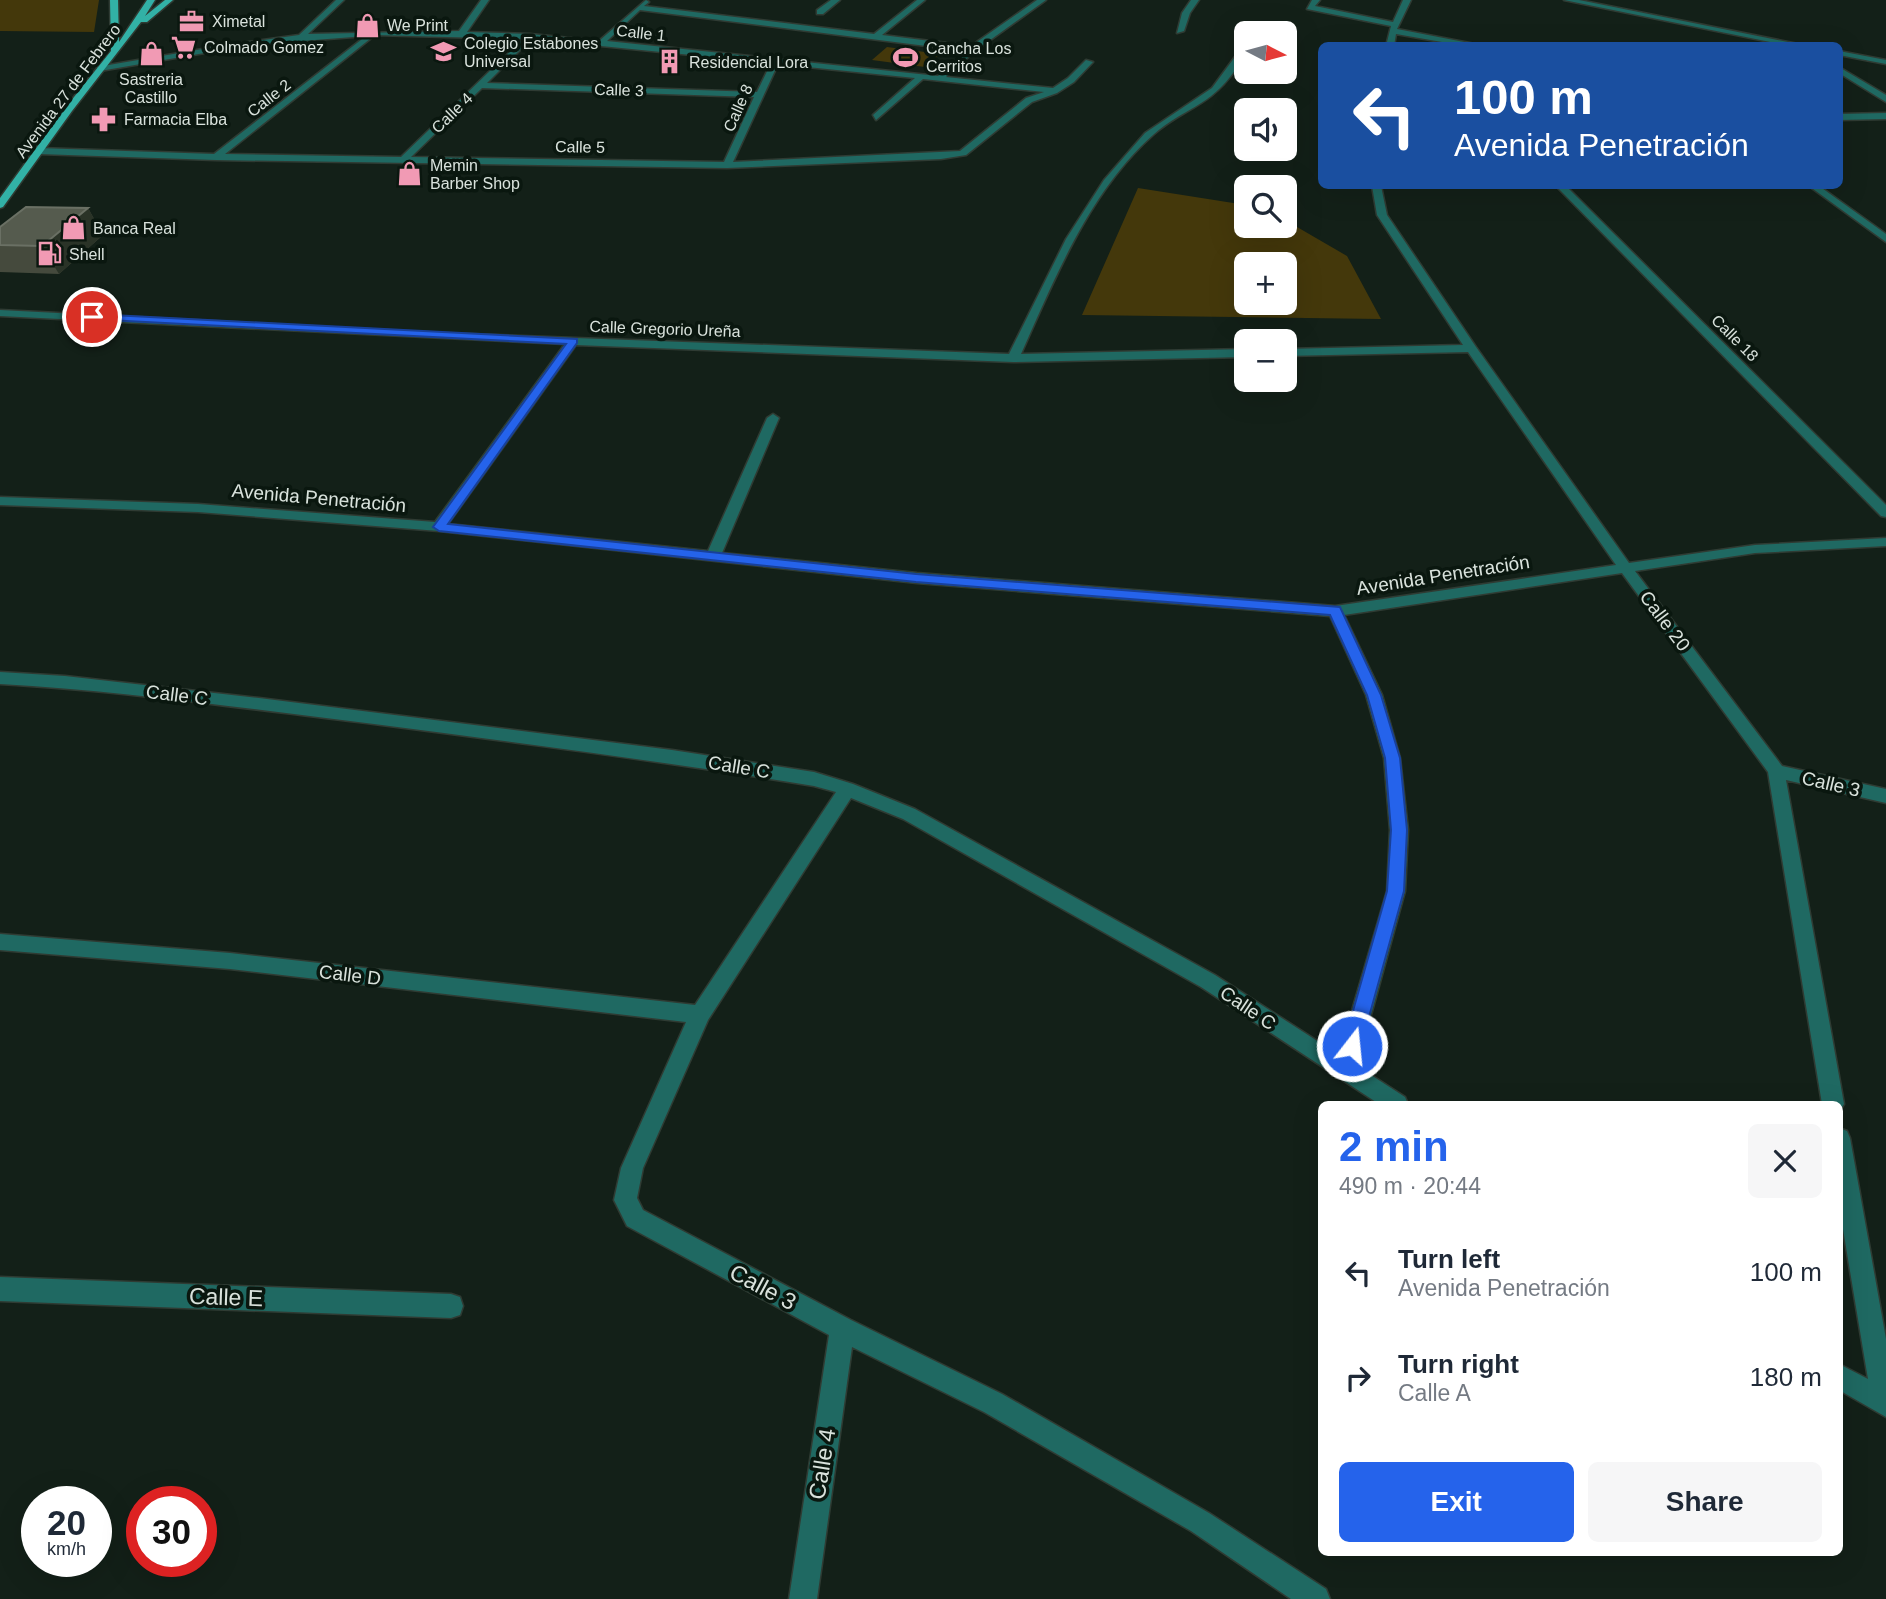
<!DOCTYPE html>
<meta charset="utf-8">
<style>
:root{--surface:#fff;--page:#f6f6f7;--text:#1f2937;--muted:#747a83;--accent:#2563eb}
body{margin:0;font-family:Helvetica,sans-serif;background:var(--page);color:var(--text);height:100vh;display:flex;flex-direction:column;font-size:26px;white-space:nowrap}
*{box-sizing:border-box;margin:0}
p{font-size:23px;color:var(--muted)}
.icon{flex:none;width:38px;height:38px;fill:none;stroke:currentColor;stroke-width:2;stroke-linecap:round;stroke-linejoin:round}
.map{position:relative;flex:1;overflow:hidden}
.side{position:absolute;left:1318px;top:1101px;width:525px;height:455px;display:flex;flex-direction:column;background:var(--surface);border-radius:10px;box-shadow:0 7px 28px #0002}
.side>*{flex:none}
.hud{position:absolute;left:1318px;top:42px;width:525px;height:147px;border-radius:10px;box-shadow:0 7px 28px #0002;background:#1a4fa0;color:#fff;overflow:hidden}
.needle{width:46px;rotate:96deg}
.controls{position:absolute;left:1234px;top:21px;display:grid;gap:14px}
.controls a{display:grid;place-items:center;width:63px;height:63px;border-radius:10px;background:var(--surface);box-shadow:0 7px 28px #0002;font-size:35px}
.speed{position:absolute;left:21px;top:1486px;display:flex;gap:14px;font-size:35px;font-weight:700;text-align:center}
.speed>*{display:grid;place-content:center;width:91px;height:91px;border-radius:50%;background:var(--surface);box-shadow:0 7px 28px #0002;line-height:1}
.speed small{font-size:18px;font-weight:400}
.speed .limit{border:10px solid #d22;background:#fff;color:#111}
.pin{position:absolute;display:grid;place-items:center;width:60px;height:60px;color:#fff;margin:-30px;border:4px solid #fff;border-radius:50%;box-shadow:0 2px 7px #0007}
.me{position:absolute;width:77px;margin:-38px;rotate:16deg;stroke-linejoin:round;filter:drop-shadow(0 0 5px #0008)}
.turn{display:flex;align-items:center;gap:24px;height:147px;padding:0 21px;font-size:32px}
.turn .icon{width:91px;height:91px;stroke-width:2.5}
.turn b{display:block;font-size:49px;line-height:60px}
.round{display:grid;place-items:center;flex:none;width:74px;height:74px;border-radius:10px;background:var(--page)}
.summary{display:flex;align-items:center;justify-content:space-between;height:119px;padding:0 21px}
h1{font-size:42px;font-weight:800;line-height:52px;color:var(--accent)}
.action{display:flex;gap:14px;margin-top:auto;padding:14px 21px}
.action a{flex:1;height:80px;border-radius:10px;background:var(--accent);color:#fff;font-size:28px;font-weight:800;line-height:80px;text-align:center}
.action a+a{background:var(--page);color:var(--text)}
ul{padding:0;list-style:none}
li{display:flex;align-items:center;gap:21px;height:105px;padding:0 21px}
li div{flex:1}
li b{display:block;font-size:26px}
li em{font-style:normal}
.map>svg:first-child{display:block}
.green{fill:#44380b;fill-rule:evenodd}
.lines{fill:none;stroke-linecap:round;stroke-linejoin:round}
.minor-casing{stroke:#2f3b33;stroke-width:3}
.major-casing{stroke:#2f3b33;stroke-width:3}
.minor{fill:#1f6962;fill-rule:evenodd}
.major{fill:#32b1a6;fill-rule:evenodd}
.wall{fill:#454a3d}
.shaded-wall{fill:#2a3327}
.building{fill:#555b4e;stroke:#6a7064;stroke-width:2}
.route{fill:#2563eb;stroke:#184099;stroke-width:2}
.labels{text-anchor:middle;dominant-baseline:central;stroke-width:7;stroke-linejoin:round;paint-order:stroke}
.far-poi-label{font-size:16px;fill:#d9e2dc;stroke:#0a170f;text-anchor:start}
.far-street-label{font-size:16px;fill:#d9e2dc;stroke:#0a170f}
.street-label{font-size:19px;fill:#d9e2dc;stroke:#0a170f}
.near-street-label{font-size:23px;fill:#d9e2dc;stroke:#0a170f}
</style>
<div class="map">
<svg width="1886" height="1599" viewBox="0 0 1886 1599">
<rect width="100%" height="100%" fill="#132018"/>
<!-- green -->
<g class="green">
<path d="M 0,0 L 99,0 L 94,32 L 0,31 Z"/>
<path d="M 887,47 L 940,54 L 925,67 L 872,60 Z"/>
<path d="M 1138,188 L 1246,205 L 1246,226 L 1284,226 L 1285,220 L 1347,256 L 1381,319 L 1082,315 ZM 1246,264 L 1284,264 L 1284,303 L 1246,303 Z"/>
</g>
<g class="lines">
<defs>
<g id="minor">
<path d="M 336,0 L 344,0 L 308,34 L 459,31 L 481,0 L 489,0 L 467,32 L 530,34 L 599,41 L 646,0 L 649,2 L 644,6 L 874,34 L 917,0 L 925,0 L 882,35 L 971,46 L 1037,0 L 1046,0 L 975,51 L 946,77 L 1053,88 L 1068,78 L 1086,60 L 1093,62 L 1074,82 L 1057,93 L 1032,102 L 966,155 L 941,159 L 727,168 L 216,160 L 39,154 L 34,151 L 39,148 L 214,154 L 366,36 L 251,45 L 100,71 L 97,67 L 226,45 L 299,35 ZM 640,10 L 966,51 L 938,76 L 607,41 ZM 375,35 L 523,39 L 401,157 L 225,154 ZM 531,39 L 771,63 L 757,92 L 487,83 ZM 778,64 L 915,78 L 873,115 L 876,120 L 923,79 L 1044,92 L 1026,98 L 960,151 L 733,162 ZM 482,88 L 754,97 L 724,162 L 411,157 Z"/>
<path d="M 831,0 L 840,0 L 823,14 L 817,14 L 817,10 Z"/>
<path d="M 1191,0 L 1199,0 L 1190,13 L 1184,31 L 1177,33 L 1182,13 Z"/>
<path d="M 1312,0 L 1320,0 L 1315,6 L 1393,22 L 1403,0 L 1411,0 L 1397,29 L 1485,46 L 1465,46 L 1396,34 L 1394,46 L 1386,46 L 1391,26 L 1307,9 Z"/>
<path d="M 1564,0 L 1579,0 L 1808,46 L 1790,46 Z"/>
<path d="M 1243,46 L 1246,46 C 1246,56 1241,61 1236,69 C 1209,108 1183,108 1153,135 C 1089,192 1055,278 1021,354 L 1246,349 L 1246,357 L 1013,362 L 576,345 L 448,524 L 708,551 L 767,418 L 773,414 L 779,418 L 722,553 L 917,573 L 1335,606 L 1616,565 L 1468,352 L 1284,356 L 1284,349 L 1463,345 L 1377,215 L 1372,186 L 1381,186 L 1387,215 L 1476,347 L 1629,563 L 1755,545 L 1886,538 L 1886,546 L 1755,553 L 1635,571 L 1782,766 L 1886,789 L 1886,803 L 1786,780 L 1844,1104 L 1839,1112 L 1839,1104 L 1822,1104 L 1768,772 L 1622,573 L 1344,615 L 1382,695 L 1400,758 L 1408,830 L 1405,891 L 1357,1066 L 1405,1097 L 1408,1104 L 1379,1104 L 1201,987 L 903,819 L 851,798 L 708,1020 L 643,1168 L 637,1198 L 643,1210 L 851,1320 L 1002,1394 L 1209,1513 L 1326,1589 L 1330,1599 L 1291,1599 L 1191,1531 L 984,1412 L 852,1347 L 817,1599 L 789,1599 L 829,1335 L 627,1226 L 614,1200 L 621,1168 L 686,1022 L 230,969 L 0,950 L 0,934 L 230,953 L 695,1005 L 836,792 L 814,786 C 668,762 521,743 374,724 C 249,709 125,691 0,684 L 0,672 L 65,676 L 259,698 L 672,750 L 814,772 L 853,784 L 915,809 L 1215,975 L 1339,1055 L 1387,891 L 1390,830 L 1384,758 L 1366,695 L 1330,616 L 917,583 L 439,531 L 198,512 L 0,505 L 0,497 L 198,504 L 435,522 L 565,344 L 0,316 L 0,310 L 441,333 L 1009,354 L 1066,239 L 1104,180 L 1145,133 L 1212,88 Z"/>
<path d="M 1839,51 L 1886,60 L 1886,64 L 1839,55 Z"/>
<path d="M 1839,67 L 1886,95 L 1886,102 L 1839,73 Z"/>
<path d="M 1886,113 L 1886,119 L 1839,120 L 1839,114 Z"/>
<path d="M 1556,186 L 1566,186 L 1886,505 L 1886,517 L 1881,516 Z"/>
<path d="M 1809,186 L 1819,186 L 1886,234 L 1886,242 Z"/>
<path d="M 1839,1128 L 1847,1131 L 1850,1138 L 1886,1339 L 1886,1417 L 1839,1390 L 1839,1364 L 1868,1379 L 1839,1205 Z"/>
<path d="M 0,1277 L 451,1294 L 460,1297 L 463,1306 L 460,1315 L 451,1318 L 0,1301 Z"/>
</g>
<path id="major" d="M 110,0 L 118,0 L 119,42 L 147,0 L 155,0 L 145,16 L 165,0 L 173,0 L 147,22 L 141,22 L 72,111 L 3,207 L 0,208 L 0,198 L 66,107 L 111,51 Z"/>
</defs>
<!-- minor casing -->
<use href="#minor" class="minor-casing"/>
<!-- major casing -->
<use href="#major" class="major-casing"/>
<!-- minor -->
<use href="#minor" class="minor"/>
<!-- major -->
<use href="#major" class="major"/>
</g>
<!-- wall -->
<path class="wall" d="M 88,208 L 103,235 L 59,274 L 0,272 L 0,227 Z"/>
<!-- shaded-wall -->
<path class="shaded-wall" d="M 88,208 L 103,235 L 59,274 L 42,246 Z"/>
<!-- building -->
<path class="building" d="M 26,207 L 88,208 L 42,246 L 0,245 L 0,227 Z"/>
<!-- route -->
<path class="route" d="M 92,314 L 577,339 L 577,343 L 448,524 L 916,574 L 1340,607 L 1381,695 L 1400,758 L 1407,830 L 1404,891 L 1359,1053 L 1352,1055 L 1346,1053 L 1343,1046 L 1387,891 L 1391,830 L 1385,758 L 1367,695 L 1330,615 L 916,582 L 439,531 L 433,527 L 566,344 L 88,319 L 87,317 Z"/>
<!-- icons -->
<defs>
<symbol id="office-bare" viewBox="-9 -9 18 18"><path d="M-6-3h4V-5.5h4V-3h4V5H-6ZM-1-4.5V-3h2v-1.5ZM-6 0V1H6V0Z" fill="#f19ab4" stroke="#0a170f" stroke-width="2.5" paint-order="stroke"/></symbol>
<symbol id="shop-bare" viewBox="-9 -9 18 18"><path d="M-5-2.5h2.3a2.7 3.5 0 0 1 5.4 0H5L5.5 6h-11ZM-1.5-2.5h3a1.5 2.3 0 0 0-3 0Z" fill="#f19ab4" stroke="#0a170f" stroke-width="2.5" paint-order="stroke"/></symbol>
<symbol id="supermarket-bare" viewBox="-9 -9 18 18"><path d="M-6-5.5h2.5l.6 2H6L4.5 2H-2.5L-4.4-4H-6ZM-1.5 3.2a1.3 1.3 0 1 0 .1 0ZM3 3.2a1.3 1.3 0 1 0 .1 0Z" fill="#f19ab4" stroke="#0a170f" stroke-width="2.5" paint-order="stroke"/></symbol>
<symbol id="school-bare" viewBox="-9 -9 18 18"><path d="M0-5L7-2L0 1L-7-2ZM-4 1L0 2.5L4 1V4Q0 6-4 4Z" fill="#f19ab4" stroke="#0a170f" stroke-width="2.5" paint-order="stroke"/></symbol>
<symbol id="stadium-bare" viewBox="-9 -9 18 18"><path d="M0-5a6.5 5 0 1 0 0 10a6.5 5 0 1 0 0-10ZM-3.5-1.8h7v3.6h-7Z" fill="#f19ab4" stroke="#0a170f" stroke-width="2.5" paint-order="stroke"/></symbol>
<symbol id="building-bare" viewBox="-9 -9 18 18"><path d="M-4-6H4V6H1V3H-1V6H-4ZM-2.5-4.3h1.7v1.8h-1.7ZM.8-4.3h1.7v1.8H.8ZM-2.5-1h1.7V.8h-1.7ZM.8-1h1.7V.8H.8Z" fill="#f19ab4" stroke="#0a170f" stroke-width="2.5" paint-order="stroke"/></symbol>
<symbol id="pharmacy-bare" viewBox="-9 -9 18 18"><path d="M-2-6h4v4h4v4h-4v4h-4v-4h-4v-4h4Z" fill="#f19ab4" stroke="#0a170f" stroke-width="2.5" paint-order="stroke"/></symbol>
<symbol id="fuel-bare" viewBox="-9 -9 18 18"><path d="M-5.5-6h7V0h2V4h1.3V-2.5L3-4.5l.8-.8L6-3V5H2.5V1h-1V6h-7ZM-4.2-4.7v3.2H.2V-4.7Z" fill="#f19ab4" stroke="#0a170f" stroke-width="2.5" paint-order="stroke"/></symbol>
</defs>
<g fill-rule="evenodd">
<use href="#office-bare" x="174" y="4" width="35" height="35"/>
<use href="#shop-bare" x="350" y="8" width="35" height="35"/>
<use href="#supermarket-bare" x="166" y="30" width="35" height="35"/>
<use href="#school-bare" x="426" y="34" width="35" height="35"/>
<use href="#shop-bare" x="134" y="36" width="35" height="35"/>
<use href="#stadium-bare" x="888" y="40" width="35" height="35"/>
<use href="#building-bare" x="652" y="44" width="35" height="35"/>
<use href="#pharmacy-bare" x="86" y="102" width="35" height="35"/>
<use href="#shop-bare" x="392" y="156" width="35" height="35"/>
<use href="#shop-bare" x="56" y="210" width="35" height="35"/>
<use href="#fuel-bare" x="32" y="236" width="35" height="35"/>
</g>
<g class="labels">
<!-- far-poi labels -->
<g class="far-poi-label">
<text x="212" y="21">Ximetal</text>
<text x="387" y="25">We Print</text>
<text x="464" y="43">Colegio Estabones<tspan x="464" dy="18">Universal</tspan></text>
<text x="204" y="47">Colmado Gomez</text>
<text x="926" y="48">Cancha Los<tspan x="926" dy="18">Cerritos</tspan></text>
<text x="689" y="62">Residencial Lora</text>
<text x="151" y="79" text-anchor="middle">Sastreria<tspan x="151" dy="18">Castillo</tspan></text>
<text x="124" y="119">Farmacia Elba</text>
<text x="430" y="165">Memin<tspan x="430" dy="18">Barber Shop</tspan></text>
<text x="93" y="228">Banca Real</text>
<text x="69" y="254">Shell</text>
</g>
<!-- far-street labels -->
<g class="far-street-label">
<text transform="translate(641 33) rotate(6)">Calle 1</text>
<text transform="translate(619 90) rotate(2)">Calle 3</text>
<text transform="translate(68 91) rotate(-53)">Avenida 27 de Febrero</text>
<text transform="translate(269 98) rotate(-38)">Calle 2</text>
<text transform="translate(738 108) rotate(-66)">Calle 8</text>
<text transform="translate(452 113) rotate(-44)">Calle 4</text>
<text transform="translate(580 147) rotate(1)">Calle 5</text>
<text transform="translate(665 329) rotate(2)">Calle Gregorio Ureña</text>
<text transform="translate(1735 338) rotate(45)">Calle 18</text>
</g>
<!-- street labels -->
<g class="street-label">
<text transform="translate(319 498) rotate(5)">Avenida Penetración</text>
<text transform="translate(1443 575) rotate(-9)">Avenida Penetración</text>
<text transform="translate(1665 621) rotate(53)">Calle 20</text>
<text transform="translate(177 695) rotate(7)">Calle C</text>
<text transform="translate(739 767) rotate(9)">Calle C</text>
<text transform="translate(1831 784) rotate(13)">Calle 3</text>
<text transform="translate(350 975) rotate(7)">Calle D</text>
<text transform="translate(1248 1008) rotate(34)">Calle C</text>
</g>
<!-- near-street labels -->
<g class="near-street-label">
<text transform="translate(763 1287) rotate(28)">Calle 3</text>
<text transform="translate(226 1297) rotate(2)">Calle E</text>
<text transform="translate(822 1464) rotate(-81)">Calle 4</text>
</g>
</g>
</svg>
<div class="controls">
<a><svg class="needle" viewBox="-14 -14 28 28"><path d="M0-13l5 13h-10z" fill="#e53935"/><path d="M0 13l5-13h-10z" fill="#747a83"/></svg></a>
<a><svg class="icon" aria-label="sound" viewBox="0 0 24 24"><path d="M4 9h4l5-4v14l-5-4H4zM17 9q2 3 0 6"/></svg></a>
<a><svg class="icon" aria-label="search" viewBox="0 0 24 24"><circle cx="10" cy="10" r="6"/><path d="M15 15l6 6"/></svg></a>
<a>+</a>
<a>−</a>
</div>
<div class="speed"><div>20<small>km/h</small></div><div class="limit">30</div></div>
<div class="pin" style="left:92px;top:317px;background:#d93025"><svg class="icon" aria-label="arrive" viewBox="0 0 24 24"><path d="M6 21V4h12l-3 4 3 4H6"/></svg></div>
<svg class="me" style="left:1352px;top:1046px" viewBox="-20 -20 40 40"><circle r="17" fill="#2563eb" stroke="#fff" stroke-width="3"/><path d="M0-11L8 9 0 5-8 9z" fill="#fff"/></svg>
<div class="hud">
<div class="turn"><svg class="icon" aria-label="left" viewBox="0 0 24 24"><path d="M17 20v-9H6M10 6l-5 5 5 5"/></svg><div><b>100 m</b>Avenida Penetración</div></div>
</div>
<section class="side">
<div class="summary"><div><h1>2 min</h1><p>490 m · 20:44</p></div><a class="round"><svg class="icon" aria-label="close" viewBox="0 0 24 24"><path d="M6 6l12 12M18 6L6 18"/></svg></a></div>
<ul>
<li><svg class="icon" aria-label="left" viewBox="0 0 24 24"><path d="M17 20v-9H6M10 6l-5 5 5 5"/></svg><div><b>Turn left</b><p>Avenida Penetración</p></div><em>100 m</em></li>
<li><svg class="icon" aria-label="right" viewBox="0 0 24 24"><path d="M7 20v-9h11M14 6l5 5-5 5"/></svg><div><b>Turn right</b><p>Calle A</p></div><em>180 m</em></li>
</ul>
<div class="action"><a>Exit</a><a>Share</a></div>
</section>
</div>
